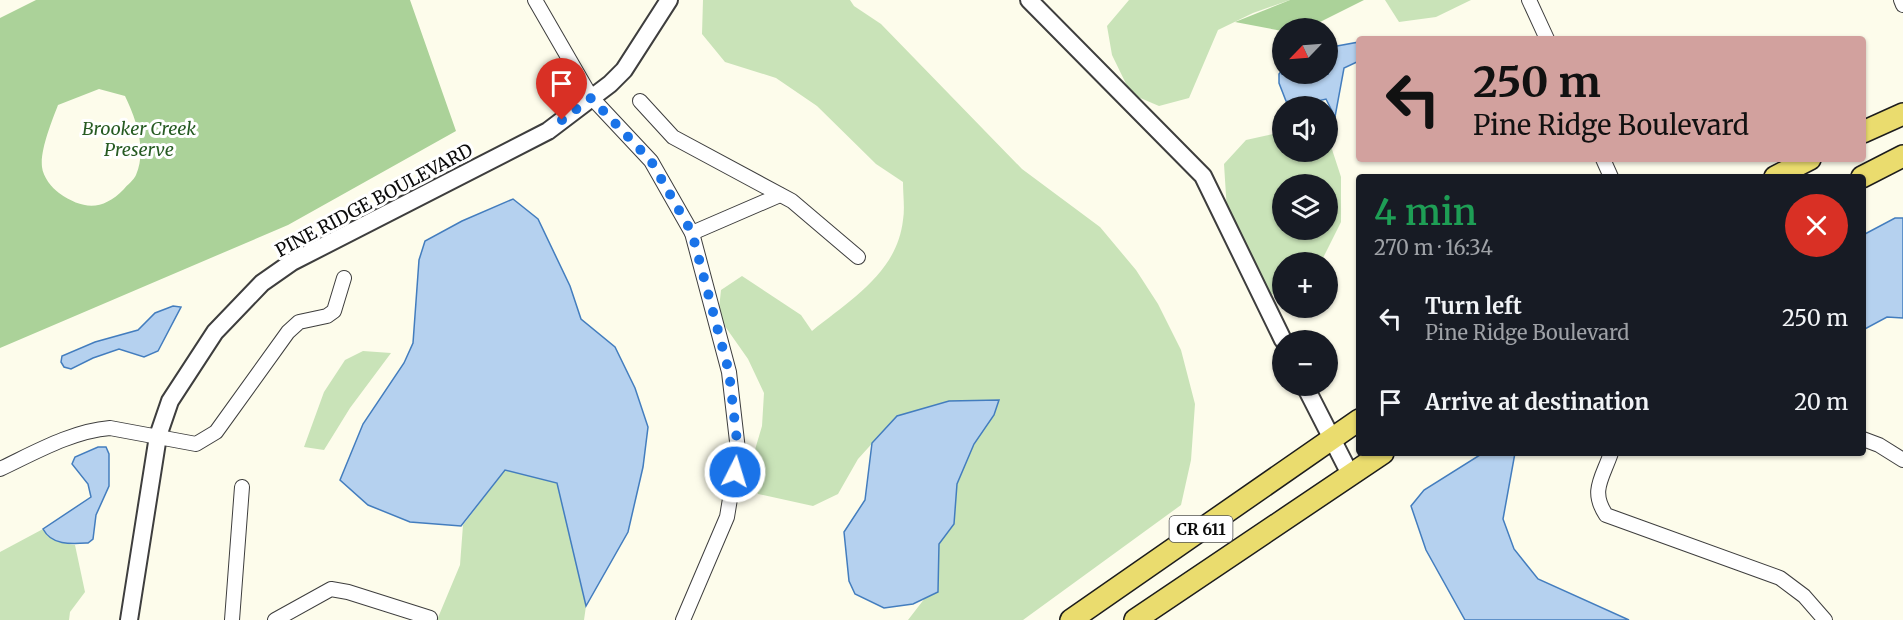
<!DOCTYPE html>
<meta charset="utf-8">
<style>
:root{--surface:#171b24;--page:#242831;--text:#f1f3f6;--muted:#9ea1a6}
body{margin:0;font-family:Merriweather,serif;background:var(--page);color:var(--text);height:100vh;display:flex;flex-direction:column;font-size:22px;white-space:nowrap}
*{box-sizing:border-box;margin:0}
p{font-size:20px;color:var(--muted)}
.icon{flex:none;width:33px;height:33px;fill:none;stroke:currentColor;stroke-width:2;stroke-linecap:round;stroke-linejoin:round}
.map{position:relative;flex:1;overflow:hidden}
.details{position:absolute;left:1356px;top:174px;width:510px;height:282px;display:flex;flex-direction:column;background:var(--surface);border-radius:6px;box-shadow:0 2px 4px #0004}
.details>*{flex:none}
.guide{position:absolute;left:1356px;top:36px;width:510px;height:126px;border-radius:6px;box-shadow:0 2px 4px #0004;background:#d2a19e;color:#111;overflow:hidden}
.needle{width:39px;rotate:245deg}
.buttons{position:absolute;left:1272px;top:18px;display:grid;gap:12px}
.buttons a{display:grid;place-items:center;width:66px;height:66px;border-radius:50%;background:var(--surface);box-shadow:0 2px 4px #0004;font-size:30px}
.pin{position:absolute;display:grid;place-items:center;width:51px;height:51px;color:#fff;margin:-62px -26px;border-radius:50% 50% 50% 0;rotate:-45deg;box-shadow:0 0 6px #0007}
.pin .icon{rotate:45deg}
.me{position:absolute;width:66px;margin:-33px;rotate:5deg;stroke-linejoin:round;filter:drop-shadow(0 0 4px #0008)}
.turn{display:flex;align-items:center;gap:21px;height:126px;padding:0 18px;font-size:27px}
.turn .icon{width:78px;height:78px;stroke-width:2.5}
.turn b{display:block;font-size:42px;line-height:51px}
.round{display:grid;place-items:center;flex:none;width:63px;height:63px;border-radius:32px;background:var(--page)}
.overview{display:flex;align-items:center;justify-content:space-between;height:102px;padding:0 18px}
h1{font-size:36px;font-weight:600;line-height:45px;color:#1e9e55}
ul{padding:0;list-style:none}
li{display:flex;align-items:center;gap:18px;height:84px;padding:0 18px}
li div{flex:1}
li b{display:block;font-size:22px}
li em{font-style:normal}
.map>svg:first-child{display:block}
.green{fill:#c9e3b8;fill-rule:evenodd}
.forest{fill:#abd299;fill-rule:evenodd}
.water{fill:#b5d1ef;stroke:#437dbe;stroke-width:1.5}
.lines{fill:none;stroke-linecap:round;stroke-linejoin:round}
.minor-casing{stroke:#3e3e3e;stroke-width:16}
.tertiary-casing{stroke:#3e3e3e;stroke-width:20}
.primary-casing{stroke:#1c1c1c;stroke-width:24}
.minor{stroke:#fff;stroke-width:14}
.tertiary{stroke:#fff;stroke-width:16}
.primary{stroke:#eadc6e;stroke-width:21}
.route{stroke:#1a73e8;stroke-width:10;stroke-dasharray:0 18}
.labels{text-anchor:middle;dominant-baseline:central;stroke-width:6;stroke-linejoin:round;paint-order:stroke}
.shield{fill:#fff;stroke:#545454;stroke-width:1.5}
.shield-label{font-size:16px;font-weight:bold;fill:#0b0b0b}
.park-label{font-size:18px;font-style:italic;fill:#275b23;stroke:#fff}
.street-label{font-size:18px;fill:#0b0b0b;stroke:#fff}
</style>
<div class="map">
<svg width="1903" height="620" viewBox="0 0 1903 620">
<rect width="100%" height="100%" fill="#fdfceb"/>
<!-- green -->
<g class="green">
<path d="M 703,0 L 850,0 L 854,6 L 881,24 L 1022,169 L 1100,227 L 1136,270 L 1158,304 L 1181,350 L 1195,404 L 1191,460 L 1181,505 L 1023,620 L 908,620 L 925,598 L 938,592 L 939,544 L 954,524 L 957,484 L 974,444 L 994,415 L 897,416 L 858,459 L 838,494 L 813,506 L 758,494 L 749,470 L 762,426 L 764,393 L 748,359 L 722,322 L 719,309 L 721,290 L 742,276 L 801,315 L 812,331 C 850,300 897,273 903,220 C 905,208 903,195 903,182 L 876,164 L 817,106 L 776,78 L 725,62 L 702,34 Z"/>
<path d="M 1129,0 L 1290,0 L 1253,13 L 1218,30 L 1189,98 L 1159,106 L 1131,94 L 1112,55 L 1107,26 Z"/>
<path d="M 1385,0 L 1471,0 L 1436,17 L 1399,22 Z"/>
<path d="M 1282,132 L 1282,152 L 1328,152 L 1328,137 L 1341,177 L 1341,222 L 1321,262 L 1282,262 L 1282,294 L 1278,297 L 1265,290 L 1227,211 L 1224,164 L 1246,140 ZM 1282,184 L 1328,184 L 1328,230 L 1282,230 Z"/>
<path d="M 363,351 L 391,353 L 350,408 L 324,450 L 304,447 L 324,392 L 345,360 Z"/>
<path d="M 505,470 L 558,483 L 586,606 L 584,620 L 437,620 L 460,565 L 463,525 Z"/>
<path d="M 43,529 C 49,540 63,543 75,545 L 85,592 L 70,612 L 69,620 L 0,620 L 0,552 Z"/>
</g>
<!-- forest -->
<g class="forest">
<path d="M 36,0 L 410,0 L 456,131 L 288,225 L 0,348 L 0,18 ZM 99,89 L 125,96 C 136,119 147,149 136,175 C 134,180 127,185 124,189 C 103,211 83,210 59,193 C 52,188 43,177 42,167 C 40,150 52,121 58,105 Z"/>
<path d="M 1290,0 L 1364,0 L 1316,24 L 1282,31 L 1235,22 Z"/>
</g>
<!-- water -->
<g class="water">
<path d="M 1359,42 L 1359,61 L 1344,68 L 1335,117 L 1326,99 L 1305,104 L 1286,101 L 1279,83 L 1279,74 L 1282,70 L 1282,74 L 1328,74 L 1328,50 L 1337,46 Z"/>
<path d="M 513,199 L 538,219 L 570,286 L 581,319 L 615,347 L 635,388 L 648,427 L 643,467 L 628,532 L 586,606 L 557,483 L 505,470 L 461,526 L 410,522 L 368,505 L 340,480 L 363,424 L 404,363 L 413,343 L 419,260 L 425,241 L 462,221 Z"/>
<path d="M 1895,218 L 1903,218 L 1903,318 L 1887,317 L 1863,330 L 1863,235 Z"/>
<path d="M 173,306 L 181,307 L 158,351 L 144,357 L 119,349 L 93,358 L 71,369 L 64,367 L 61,362 L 62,356 L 95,342 L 138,330 L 155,313 Z"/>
<path d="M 999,400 L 994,415 L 974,444 L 957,484 L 954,524 L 939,544 L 938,592 L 913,604 L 884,608 L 855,594 L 849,581 L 844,532 L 865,500 L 872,443 L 897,416 L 949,401 Z"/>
<path d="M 98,447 L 106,447 L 109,454 L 109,486 L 96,515 L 93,539 L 88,543 C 72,544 52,546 43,529 L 91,497 L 88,484 L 72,464 L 75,457 Z"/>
<path d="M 1483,453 L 1515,453 L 1503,519 L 1514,549 L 1538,579 L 1629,620 L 1465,620 L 1426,550 L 1411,506 L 1424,490 Z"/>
</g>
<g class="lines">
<defs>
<g id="minor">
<path d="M 535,0 L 591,97 L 651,161 L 692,233 L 729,372 L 738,450 L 727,517 L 683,620"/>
<path d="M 1529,0 L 1547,39"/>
<path d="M 1901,0 L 1903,5"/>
<path d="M 640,101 L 673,137 L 792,201 L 858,257"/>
<path d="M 1603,159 L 1611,177"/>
<path d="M 692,233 L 780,195"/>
<path d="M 1863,439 L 1879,445 L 1903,460"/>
<path d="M 1611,453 C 1602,479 1590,491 1606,515 L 1780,578 L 1804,596 L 1825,620"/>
<path d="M 0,469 C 34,453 72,431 110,428 L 196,444 L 216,432 L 288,332 L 299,322 L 327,316 L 334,311 L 344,278"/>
<path d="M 232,620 L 242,487"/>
<path d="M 275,620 L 331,589 L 348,592 L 430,618"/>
</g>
<g id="tertiary">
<path d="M 1029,0 L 1203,176 L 1283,340"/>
<path d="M 1305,386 L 1350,474"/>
<path d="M 129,620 L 158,436 L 170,401 L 215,332 L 262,283 L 292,262 L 548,131 L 610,84 L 624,70 L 669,0"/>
</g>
<g id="primary">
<path d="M 1863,132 L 1903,114"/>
<path d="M 1775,177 L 1810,159"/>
<path d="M 1862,177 L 1903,156"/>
<path d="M 1071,620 L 1359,420"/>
<path d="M 1135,620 L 1383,453"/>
</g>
</defs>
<!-- minor casing -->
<use href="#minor" class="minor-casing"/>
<!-- tertiary casing -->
<use href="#tertiary" class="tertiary-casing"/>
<!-- primary casing -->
<use href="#primary" class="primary-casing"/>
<!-- minor -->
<use href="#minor" class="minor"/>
<!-- tertiary -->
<use href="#tertiary" class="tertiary"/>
<!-- primary -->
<use href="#primary" class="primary"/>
</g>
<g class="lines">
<!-- route -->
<path class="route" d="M 562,120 L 591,98 L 651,161 L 692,233 L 729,372 L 738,450 L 735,472"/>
</g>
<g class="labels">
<!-- shield labels -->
<rect class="shield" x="1169.5" y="516" width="63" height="26" rx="4.5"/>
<g class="shield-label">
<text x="1201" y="529">CR 611</text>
</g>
<!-- park labels -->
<g class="park-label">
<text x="139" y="128">Brooker Creek<tspan x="139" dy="21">Preserve</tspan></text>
</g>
<!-- street labels -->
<g class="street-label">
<text transform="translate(374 200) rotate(-28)">PINE RIDGE BOULEVARD</text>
</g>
</g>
</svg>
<div class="buttons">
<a><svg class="needle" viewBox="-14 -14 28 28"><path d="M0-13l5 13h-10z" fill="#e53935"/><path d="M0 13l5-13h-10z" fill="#9ea1a6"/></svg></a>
<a><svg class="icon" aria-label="sound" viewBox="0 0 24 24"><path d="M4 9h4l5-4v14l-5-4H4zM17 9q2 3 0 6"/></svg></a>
<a><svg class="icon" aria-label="layers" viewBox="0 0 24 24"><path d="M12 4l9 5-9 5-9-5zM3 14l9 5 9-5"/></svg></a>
<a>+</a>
<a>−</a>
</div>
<div class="pin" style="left:562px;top:120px;background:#d93025"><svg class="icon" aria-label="arrive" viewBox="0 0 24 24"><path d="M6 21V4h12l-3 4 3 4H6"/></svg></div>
<svg class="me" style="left:735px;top:472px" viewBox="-20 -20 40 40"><circle r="17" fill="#1a73e8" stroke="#fff" stroke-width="3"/><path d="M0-11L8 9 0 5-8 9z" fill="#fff"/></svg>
<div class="guide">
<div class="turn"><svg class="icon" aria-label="left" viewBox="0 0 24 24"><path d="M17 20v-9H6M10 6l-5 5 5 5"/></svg><div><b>250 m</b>Pine Ridge Boulevard</div></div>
</div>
<section class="details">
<div class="overview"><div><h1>4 min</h1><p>270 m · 16:34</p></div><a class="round" style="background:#d93025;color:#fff"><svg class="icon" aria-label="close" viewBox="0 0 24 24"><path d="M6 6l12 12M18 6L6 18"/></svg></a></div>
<ul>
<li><svg class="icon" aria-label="left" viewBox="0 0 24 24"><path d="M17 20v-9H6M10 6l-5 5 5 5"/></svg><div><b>Turn left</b><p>Pine Ridge Boulevard</p></div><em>250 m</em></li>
<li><svg class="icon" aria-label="arrive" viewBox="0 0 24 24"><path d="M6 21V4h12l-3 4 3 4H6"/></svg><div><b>Arrive at destination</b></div><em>20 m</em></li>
</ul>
</section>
</div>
